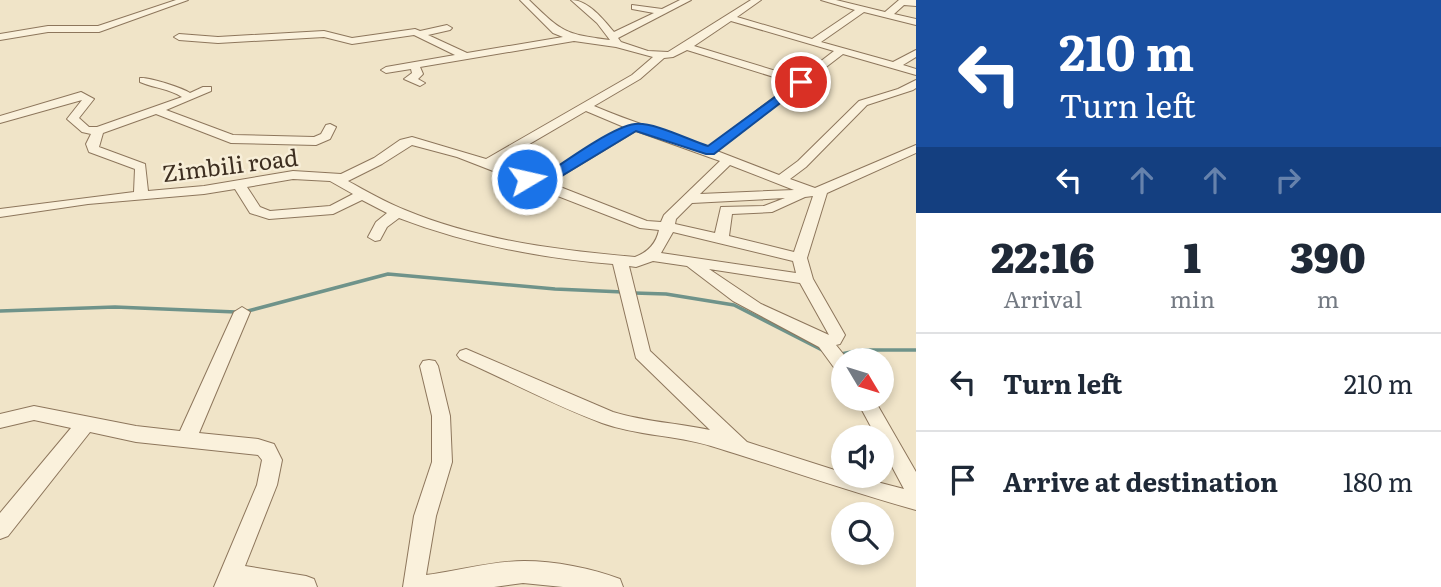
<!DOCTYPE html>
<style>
:root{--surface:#fff;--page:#f6f6f7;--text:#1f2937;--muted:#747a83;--line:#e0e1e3}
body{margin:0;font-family:Literata,serif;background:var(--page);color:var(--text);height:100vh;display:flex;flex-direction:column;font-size:26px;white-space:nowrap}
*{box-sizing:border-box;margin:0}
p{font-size:23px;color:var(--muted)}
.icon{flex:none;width:38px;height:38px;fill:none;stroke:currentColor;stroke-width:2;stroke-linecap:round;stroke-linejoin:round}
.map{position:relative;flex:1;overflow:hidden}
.panel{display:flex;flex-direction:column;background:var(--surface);width:525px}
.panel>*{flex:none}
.guide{background:#1a4fa0;color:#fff;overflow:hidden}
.needle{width:46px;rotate:128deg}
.tools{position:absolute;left:831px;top:348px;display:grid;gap:14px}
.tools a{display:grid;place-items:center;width:63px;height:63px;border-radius:50%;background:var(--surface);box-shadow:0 4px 10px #0003;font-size:35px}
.pin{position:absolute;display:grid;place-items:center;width:60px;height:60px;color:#fff;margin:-30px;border:4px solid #fff;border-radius:50%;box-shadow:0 2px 7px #0007}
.me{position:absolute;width:77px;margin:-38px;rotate:81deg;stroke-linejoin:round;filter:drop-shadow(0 0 5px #0008)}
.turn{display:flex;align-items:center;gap:24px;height:147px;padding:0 28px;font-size:32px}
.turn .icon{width:91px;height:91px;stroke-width:2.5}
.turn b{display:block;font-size:49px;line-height:60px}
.lanes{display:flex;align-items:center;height:66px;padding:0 28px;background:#0003;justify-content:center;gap:35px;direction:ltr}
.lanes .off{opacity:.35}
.eta{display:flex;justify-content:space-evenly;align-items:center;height:119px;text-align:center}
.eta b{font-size:42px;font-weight:800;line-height:49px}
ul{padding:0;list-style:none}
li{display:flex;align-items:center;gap:21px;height:98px;padding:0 28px;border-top:2px solid var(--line)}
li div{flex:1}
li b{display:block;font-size:26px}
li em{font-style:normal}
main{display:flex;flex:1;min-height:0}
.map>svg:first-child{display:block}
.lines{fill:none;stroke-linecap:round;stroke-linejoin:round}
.stream{stroke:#6f938a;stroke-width:3.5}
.minor-casing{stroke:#8d765c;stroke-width:2}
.minor{fill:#faf1dc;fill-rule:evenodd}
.route{fill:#1a73e8;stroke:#114b97;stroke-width:2}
.labels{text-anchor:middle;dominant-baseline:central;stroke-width:5;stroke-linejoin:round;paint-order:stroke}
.street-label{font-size:23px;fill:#3d2e20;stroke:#f7eed8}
</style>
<main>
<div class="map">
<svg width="916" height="587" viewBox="0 0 916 587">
<rect width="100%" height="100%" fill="#f0e4c8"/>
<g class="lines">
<!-- stream -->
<g class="stream">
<path d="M 634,293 L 666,294 L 734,305 L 824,351"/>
<path d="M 0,311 L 115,307 L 236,312"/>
<path d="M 244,312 L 388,274 L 555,289 L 623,292"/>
<path d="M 841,354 L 861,350 L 916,350"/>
</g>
<defs>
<g id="minor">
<path d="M 176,0 L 188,0 L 99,32 L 48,32 L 0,40 L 0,34 L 48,26 L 98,26 Z"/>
<path d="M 520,0 L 529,0 C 562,32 564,34 610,40 L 597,23 L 571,0 C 588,0 603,19 614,32 L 654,13 L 632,9 L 632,5 L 662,9 L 680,0 L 691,0 L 618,38 L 621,42 L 648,51 L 668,52 L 751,0 L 761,0 L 737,17 L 812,39 L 855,10 L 821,0 L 836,0 L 885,12 L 899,0 L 916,0 L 916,6 L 904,5 L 894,14 L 916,19 L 916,25 L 864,12 L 821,42 L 893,62 L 916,50 L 916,57 L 903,65 L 916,69 L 916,75 L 843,54 L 717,151 L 779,175 L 798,161 L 859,101 L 898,89 L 916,80 L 916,88 L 913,90 L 867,105 L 806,167 L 790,179 L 815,188 L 916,145 L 916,153 L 827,193 L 807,258 L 813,279 L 845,335 L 840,344 L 836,345 L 848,360 L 844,360 L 844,374 L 838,373 L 819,347 L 733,301 L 687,266 L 653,261 L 636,267 L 629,266 L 650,351 L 747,442 L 844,473 L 844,476 L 854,476 L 904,489 L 882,448 L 882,438 L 877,438 L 856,399 L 874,399 L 916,472 L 916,510 C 847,491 780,467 711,446 C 675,435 638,436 602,423 C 554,405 507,380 460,359 L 457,355 L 460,351 L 466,349 L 613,412 C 645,422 678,423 710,430 L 636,358 L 613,264 C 540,258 467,244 399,218 L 387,227 L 380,240 L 375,241 L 368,237 L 376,222 L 387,213 L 362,200 L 333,214 L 269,219 L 250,213 L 235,189 L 204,194 L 88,204 L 0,217 L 0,209 L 134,192 L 135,169 L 89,152 L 86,144 L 91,134 L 82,132 L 67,119 L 82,100 L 0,123 L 0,116 L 81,92 L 94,99 L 79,118 L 89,127 L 97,127 L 182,97 C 170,89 154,88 140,82 L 140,78 C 149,77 183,88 190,93 L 203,87 L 211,87 L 211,91 L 166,110 L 233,135 L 314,137 L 321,134 L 326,125 L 330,124 L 336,127 L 330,139 L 316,145 L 231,143 L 156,114 L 103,133 L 99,147 L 145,164 L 148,191 L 204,186 L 293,171 L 341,174 L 374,158 L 400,140 L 412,137 L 486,159 L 632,75 L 653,57 L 616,47 L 574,41 L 420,67 L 423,74 L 418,79 L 425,83 L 420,86 L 404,79 L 412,73 L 411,69 L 386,73 L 381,70 L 386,67 L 455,55 L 414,35 L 352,44 L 324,37 L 218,43 L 179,40 L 174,37 L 179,34 L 218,37 L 324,31 L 352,38 L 415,29 L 420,31 L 447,25 L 452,28 L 450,30 L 428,35 L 467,53 L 563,37 L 553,33 ZM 731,21 L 834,51 L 799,78 L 694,46 ZM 687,50 L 793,83 L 707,148 C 669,133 631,122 594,106 L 640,79 L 664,58 L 673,57 ZM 586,111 L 624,127 L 539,179 L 497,163 ZM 636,131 L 720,161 L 664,215 L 661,222 L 647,221 L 550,183 ZM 412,145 L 457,157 L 640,228 L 659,230 C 656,244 648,252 635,257 C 557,250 477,240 405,210 C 385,202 366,191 348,181 L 382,164 ZM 730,165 L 794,190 L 700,194 ZM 293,179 L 330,181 L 353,194 L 330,206 L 270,211 L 260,207 L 247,187 ZM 813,196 L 794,252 L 729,236 L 732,214 L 772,212 L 805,197 ZM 785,198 L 764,206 L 721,207 L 715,233 L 675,224 L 676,219 L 692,203 ZM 673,232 L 793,261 L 796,273 L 661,253 ZM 709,269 L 800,283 L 829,335 L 761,304 Z"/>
<path d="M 242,307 L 250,312 L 199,433 L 258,439 L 274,444 L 282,460 L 277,485 L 245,566 L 306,576 L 314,579 L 317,587 L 214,587 L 257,485 L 262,460 L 258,455 L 136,442 L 90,432 L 8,536 L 0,539 L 0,513 L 71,428 L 34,420 L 0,428 L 0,414 L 34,406 L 136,426 L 180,431 L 234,312 Z"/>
<path d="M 429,360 L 435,361 L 438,366 L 450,416 L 452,462 L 436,516 L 426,575 C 458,571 492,561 524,561 C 555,561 591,568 620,579 L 623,587 L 563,587 L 523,583 L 494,587 L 403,587 L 414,516 L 432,462 L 432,416 L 420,366 L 423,361 Z"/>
</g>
</defs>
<!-- minor casing -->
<use href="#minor" class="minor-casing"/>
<!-- minor -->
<use href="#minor" class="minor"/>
</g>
<!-- route -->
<path class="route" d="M 801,78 L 806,82 L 805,84 L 714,154 L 706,154 L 636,131 L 545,186 L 536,186 L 521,179 L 527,175 L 539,179 C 560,165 613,126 635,124 C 654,122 689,140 708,146 Z"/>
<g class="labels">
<!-- street labels -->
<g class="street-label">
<text transform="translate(230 164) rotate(-7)">Zimbili road</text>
</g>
</g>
</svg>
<div class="tools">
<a><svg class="needle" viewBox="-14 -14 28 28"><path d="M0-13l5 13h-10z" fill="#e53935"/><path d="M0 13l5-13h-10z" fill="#747a83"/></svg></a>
<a><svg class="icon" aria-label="sound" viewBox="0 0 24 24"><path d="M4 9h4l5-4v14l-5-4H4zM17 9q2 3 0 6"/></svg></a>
<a><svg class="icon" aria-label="search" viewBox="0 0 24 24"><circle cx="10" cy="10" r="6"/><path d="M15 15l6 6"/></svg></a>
</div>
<div class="pin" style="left:801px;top:82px;background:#d93025"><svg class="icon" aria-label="arrive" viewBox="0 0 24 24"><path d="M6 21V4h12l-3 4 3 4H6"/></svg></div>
<svg class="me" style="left:527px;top:179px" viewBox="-20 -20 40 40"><circle r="17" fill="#1a73e8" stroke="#fff" stroke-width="3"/><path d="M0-11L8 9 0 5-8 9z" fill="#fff"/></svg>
</div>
<section class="panel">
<div class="guide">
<div class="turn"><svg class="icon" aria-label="left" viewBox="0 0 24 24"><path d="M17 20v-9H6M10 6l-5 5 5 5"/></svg><div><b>210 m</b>Turn left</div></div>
<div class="lanes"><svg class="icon" aria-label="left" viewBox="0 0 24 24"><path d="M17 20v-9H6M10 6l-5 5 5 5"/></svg><svg class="icon off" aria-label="ahead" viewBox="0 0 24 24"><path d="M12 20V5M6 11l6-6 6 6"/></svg><svg class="icon off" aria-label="ahead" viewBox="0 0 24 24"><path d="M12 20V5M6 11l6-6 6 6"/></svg><svg class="icon off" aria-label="right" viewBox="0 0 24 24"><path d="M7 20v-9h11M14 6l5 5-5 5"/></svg></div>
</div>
<div class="eta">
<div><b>22:16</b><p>Arrival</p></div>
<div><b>1</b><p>min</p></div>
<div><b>390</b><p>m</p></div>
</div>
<ul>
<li><svg class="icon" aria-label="left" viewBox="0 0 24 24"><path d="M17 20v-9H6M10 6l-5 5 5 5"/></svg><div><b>Turn left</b></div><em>210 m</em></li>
<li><svg class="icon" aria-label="arrive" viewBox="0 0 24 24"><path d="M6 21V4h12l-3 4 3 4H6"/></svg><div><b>Arrive at destination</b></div><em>180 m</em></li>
</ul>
</section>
</main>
